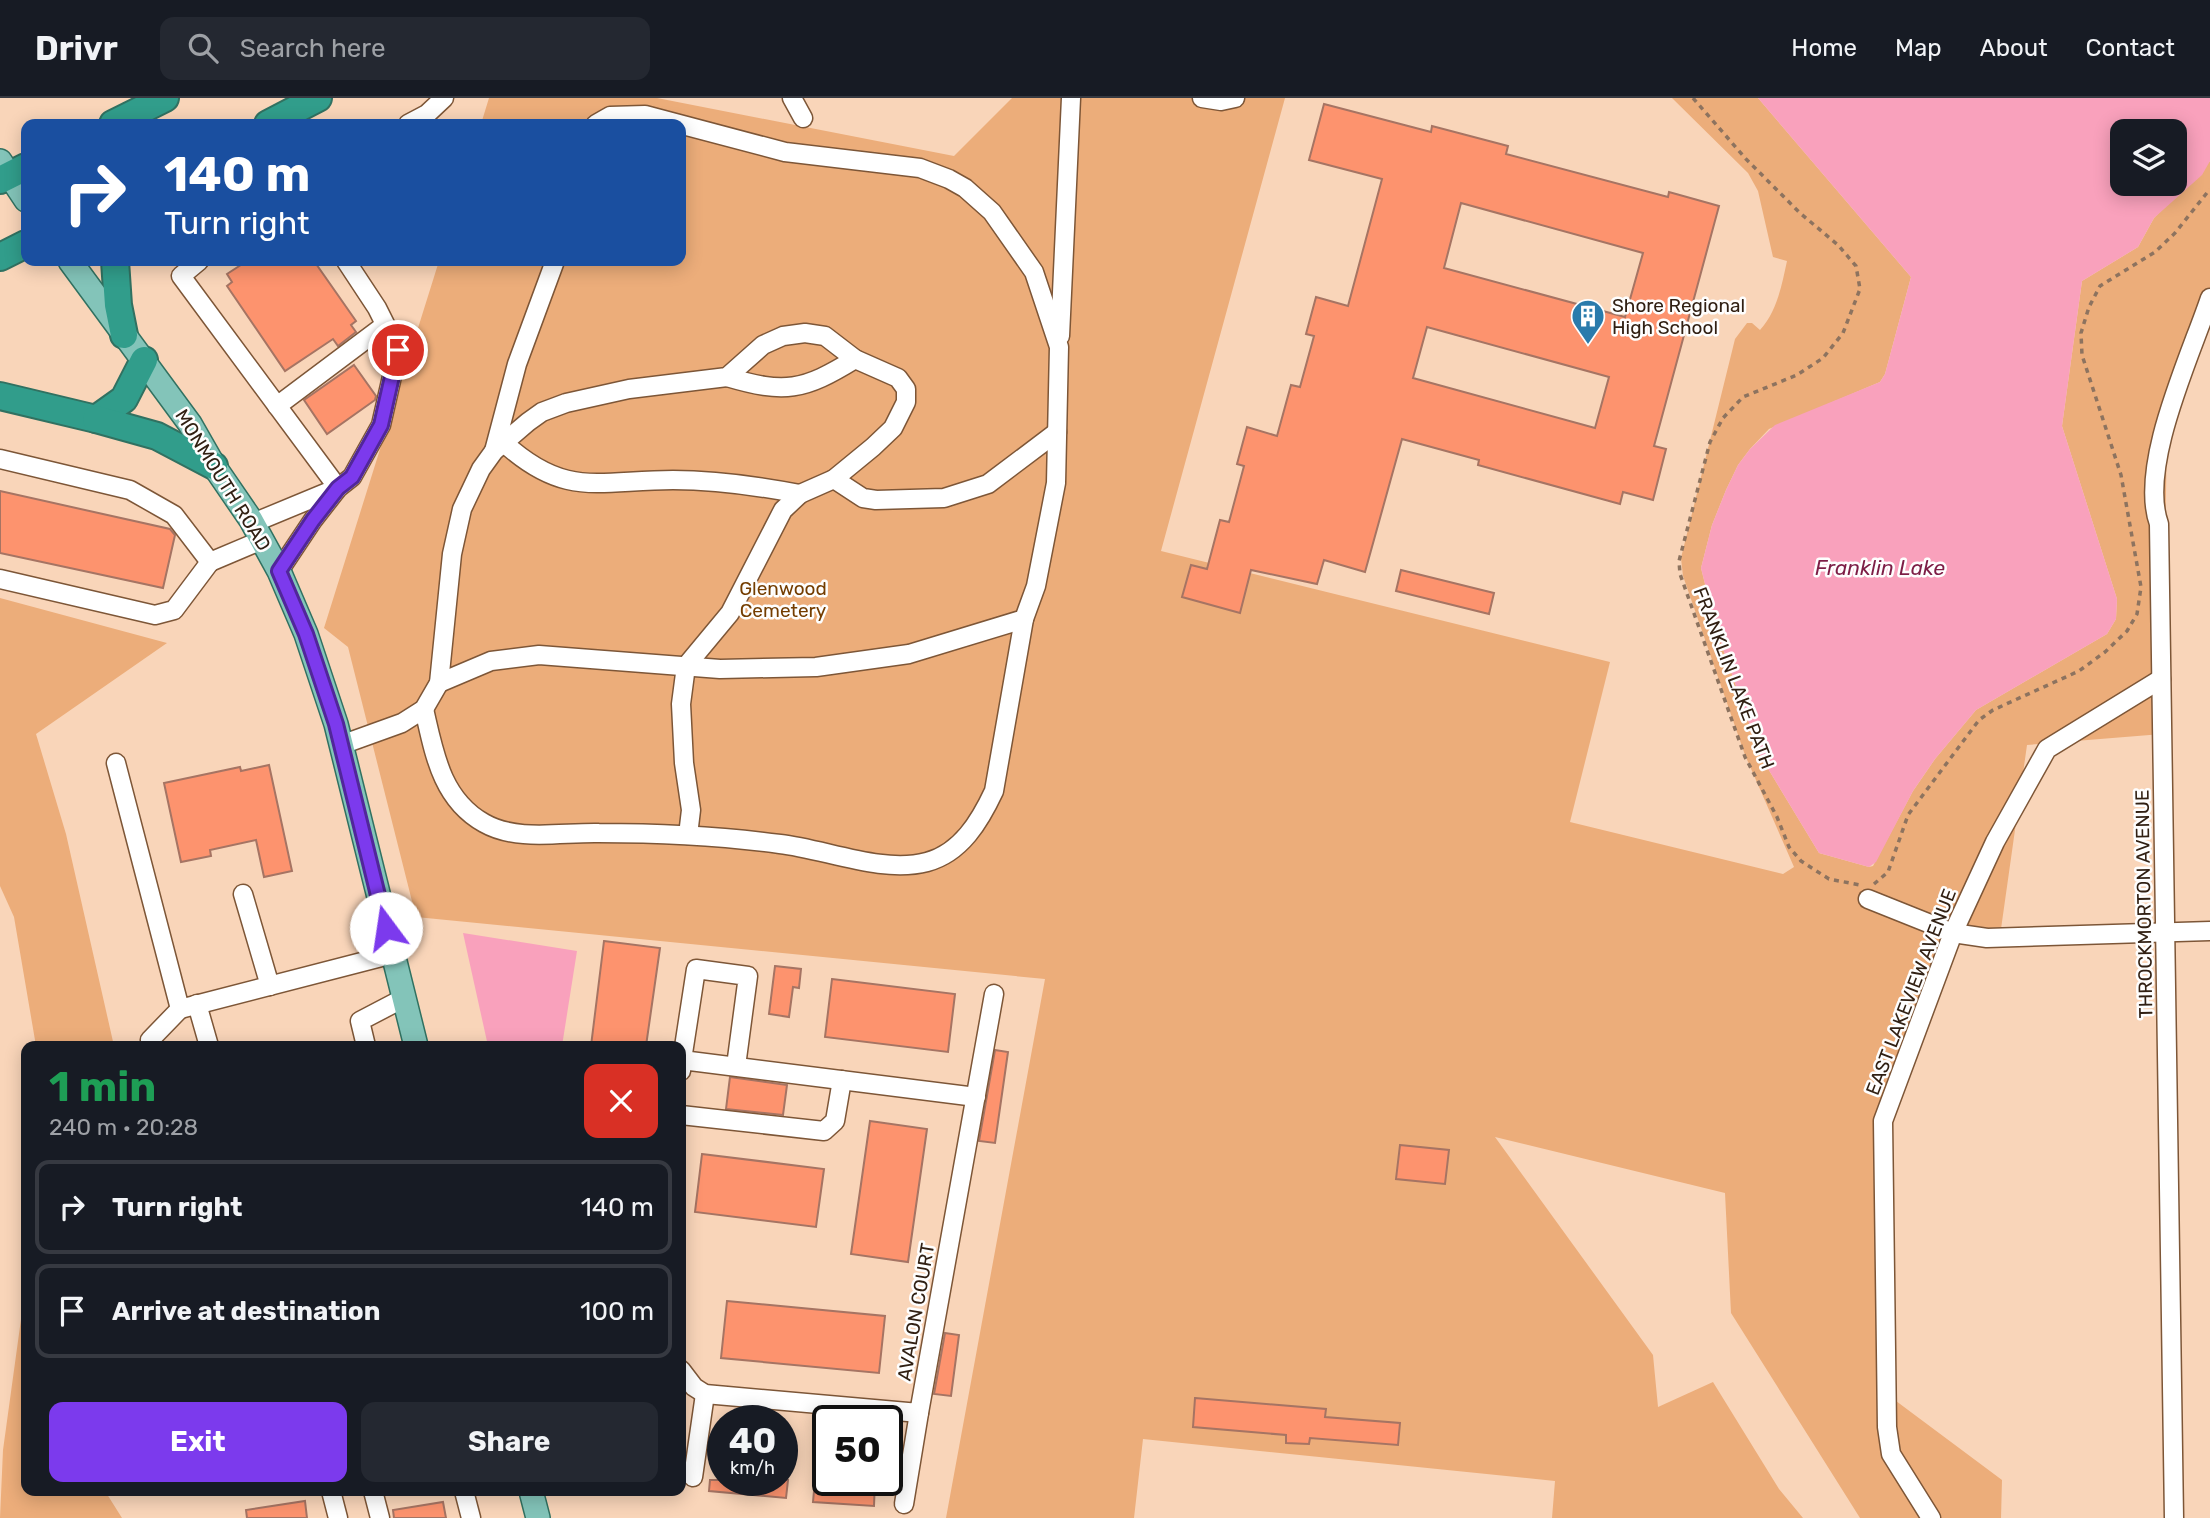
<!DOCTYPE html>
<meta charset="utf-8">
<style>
:root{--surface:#171b24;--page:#242831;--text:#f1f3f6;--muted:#9ea1a6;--line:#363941;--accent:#7c3aed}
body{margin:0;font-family:Rubik,sans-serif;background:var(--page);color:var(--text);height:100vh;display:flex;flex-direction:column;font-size:26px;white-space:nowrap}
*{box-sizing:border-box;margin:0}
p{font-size:23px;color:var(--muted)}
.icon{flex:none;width:38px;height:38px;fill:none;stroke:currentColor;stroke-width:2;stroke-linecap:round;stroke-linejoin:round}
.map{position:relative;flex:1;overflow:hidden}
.panel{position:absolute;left:21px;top:943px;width:665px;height:455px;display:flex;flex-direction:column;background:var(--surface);border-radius:14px;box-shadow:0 4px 18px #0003}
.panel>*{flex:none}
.banner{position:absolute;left:21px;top:21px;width:665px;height:147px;border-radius:14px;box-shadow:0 4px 18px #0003;background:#1a4fa0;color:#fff;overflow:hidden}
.controls{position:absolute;left:2110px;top:21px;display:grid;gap:14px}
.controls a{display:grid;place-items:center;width:77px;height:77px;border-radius:14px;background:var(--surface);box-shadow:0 4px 18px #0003;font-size:35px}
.speed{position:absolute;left:707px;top:1307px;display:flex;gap:14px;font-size:35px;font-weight:700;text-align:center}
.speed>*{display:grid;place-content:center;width:91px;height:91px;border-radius:50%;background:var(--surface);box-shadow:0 4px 18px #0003;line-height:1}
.speed small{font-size:18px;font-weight:400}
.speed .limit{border:4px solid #111;border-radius:10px;background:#fff;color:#111}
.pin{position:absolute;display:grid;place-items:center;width:60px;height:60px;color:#fff;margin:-30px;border:4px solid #fff;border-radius:50%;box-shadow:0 2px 7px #0007}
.me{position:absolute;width:77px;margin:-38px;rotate:346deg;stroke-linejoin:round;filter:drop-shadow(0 0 5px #0008)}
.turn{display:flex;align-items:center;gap:24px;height:147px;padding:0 28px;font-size:32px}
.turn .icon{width:91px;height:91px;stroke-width:2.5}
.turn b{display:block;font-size:49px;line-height:60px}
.round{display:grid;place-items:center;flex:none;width:74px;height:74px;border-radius:14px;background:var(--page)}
.head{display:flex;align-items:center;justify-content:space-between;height:119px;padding:0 28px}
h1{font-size:42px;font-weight:700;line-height:52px;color:#1e9e55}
.cta{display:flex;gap:14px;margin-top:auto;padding:14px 28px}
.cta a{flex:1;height:80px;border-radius:14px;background:var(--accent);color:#fff;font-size:28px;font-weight:700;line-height:80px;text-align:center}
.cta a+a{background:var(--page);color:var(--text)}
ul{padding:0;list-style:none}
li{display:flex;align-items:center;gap:21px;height:94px;margin:0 14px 10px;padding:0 14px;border:4px solid var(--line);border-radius:14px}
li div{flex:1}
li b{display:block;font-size:26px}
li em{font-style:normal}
header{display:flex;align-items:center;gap:42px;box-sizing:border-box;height:98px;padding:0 35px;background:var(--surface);border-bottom:2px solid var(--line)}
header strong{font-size:33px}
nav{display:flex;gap:38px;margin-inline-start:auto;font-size:24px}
.search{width:490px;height:63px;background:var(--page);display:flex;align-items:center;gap:18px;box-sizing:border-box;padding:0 24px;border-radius:14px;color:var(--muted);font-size:26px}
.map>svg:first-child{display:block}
.green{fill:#ecad7a}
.water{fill:#f9a1bc;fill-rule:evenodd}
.building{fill:#fd936e;stroke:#a67463;stroke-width:2;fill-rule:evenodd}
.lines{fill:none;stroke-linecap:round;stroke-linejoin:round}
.minor-casing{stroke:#7d5637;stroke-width:21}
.major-casing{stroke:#317161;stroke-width:26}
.highway-casing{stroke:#317161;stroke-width:30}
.path{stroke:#8d735f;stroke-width:3.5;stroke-dasharray:5 5;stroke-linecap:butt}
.minor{stroke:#fff;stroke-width:18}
.major{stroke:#83c4b9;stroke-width:23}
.highway{stroke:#319d8b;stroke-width:26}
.route-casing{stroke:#51269a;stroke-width:18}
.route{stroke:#7c3aed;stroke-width:12}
.labels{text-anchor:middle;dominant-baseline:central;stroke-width:5;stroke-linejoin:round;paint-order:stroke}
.poi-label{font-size:19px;fill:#312013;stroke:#fefefe;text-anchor:start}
.street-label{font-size:19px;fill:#312013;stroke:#fefefe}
.park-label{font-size:19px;fill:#743d00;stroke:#fefefe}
.water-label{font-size:21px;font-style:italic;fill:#7d1d46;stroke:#fefefe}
</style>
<header>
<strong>Drivr</strong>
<div class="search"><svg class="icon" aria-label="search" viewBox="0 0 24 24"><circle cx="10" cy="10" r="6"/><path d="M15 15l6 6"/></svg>Search here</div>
<nav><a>Home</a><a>Map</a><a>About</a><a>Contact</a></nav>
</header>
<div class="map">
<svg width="2210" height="1420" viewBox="0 0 2210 1420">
<rect width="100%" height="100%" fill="#f9d5b9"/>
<!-- green -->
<g class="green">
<path d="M 489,0 L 657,0 L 954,58 L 1012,0 L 1285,0 L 1161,453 L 1610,564 L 1570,724 L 1783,776 L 1794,769 L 1745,657 L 1683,478 L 1681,460 L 1735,241 L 1747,225 L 1752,225 L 1760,232 C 1777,214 1782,186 1787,163 L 1773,159 L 1758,93 L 1748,75 L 1672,0 L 1758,0 L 1911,179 L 1885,276 L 1880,284 L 1769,331 L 1750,351 L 1738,367 L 1726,392 L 1712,427 L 1701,470 L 1717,534 L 1761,659 L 1819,755 L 1869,769 L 1873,768 L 1913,693 L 1935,661 L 1976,612 L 2107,536 L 2116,521 L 2117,501 L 2062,328 L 2082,183 L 2138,149 L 2154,120 L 2210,63 L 2210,208 L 2167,334 L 2162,636 L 2027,647 L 2000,838 L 1956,835 L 1892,1010 L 1892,1300 L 2002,1382 L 2001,1420 L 1860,1420 L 1731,1215 L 1725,1095 L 1495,1039 L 1653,1257 L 1658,1309 L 1713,1284 L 1779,1391 L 1803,1420 L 1552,1420 L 1555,1383 L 1143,1341 L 1134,1420 L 946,1420 L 1045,881 L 416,819 L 348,549 L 324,530 L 439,163 L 681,163 L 681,26 L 481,26 Z"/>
<path d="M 0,500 L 167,545 L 36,636 L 66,736 L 114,948 L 36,948 L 14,819 L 0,788 Z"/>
<path d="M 26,1185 L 26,1393 L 105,1393 L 122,1420 L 0,1420 L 3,1352 Z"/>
</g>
<!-- water -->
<g class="water">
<path d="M 1758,0 L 2210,0 L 2210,63 L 2202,77 L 2154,120 L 2138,149 L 2082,183 L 2062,328 L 2117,501 L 2116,521 L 2107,536 L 1976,612 L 1935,661 L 1913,693 L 1876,764 L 1869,769 L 1819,755 L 1761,659 L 1717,534 L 1701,470 L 1712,427 L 1726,392 L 1738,367 L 1750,351 L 1775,327 L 1880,284 L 1885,276 L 1911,179 ZM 2123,33 L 2175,33 L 2175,86 L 2123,86 Z"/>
<path d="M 463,835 L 577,853 L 562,948 L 488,948 Z"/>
</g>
<!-- building -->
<g class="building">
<path d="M 1324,6 L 1431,34 L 1432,28 L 1508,48 L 1506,56 L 1668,99 L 1669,94 L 1719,108 L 1654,348 L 1666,351 L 1653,402 L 1623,394 L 1620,406 L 1478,367 L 1479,362 L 1402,341 L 1365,474 L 1324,462 L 1317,486 L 1251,472 L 1240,515 L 1182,499 L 1191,467 L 1207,471 L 1220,422 L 1229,424 L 1244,368 L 1237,366 L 1247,329 L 1277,338 L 1291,287 L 1300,289 L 1314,238 L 1306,236 L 1316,199 L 1348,208 L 1382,81 L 1309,62 ZM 1461,105 L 1643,155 L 1625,219 L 1444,170 ZM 1427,229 L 1609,279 L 1595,330 L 1413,280 Z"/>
<path d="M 247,163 L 314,163 L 356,223 L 351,227 L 356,234 L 338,248 L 333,241 L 285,273 L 227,188 L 232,184 L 227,176 Z"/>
<path d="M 354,267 L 376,298 L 375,302 L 327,336 L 304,302 Z"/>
<path d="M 0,393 L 170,431 L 175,437 L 163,490 L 0,455 Z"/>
<path d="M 1401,472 L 1494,495 L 1489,516 L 1396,493 Z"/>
<path d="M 269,667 L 292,773 L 264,779 L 256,742 L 210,752 L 211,758 L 181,764 L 164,685 L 240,669 L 241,673 Z"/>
<path d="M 604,843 L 660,850 L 646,948 L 591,948 Z"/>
<path d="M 775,868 L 801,871 L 799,890 L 793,889 L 789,919 L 769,916 Z"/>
<path d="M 832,881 L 955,896 L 948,954 L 825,939 Z"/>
<path d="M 995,952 L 1008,954 L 995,1045 L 979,1043 Z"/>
<path d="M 730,979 L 787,987 L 783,1017 L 726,1011 Z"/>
<path d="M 870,1023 L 927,1031 L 908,1164 L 851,1156 Z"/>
<path d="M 1400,1047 L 1449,1052 L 1445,1086 L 1396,1081 Z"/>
<path d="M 702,1056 L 824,1071 L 816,1129 L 695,1114 Z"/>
<path d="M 727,1203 L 885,1218 L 879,1275 L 721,1260 Z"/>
<path d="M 945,1235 L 959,1237 L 951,1298 L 934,1296 Z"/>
<path d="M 1195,1300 L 1326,1311 L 1325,1319 L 1400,1325 L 1398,1347 L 1310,1340 L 1309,1346 L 1286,1345 L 1286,1337 L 1193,1329 Z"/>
<path d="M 710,1382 L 788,1382 L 786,1400 L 709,1393 Z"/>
<path d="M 815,1382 L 875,1382 L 874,1408 L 813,1404 Z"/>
<path d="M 305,1403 L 307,1420 L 247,1420 L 246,1412 Z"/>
<path d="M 443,1404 L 446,1420 L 394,1420 L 393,1412 Z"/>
</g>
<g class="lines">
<defs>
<g id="minor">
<path d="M 792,0 L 803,20"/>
<path d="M 1202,0 L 1221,3 L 1235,0"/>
<path d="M 408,26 L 427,16 L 444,0"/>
<path d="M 199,163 L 181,178 L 338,390"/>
<path d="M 1060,238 L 1071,0"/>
<path d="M 727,279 C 785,296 803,293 855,261"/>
<path d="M 277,308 L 385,227"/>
<path d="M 504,345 C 566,401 599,382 673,382 C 716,382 758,388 800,396"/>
<path d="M 494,353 L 517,266 L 555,163"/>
<path d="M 0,361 L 130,392 L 174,417 L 210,464 L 262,442"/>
<path d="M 834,381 L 863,400 L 876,402 L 944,400 L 988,386 L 1057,334"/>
<path d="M 253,425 L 335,391"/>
<path d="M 279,473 L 313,422 L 338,390 L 352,379 L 381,327 L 398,252 L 377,210 L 346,163"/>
<path d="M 0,481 L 155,517 L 174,512 L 210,464"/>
<path d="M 439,585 L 491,563 L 539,557 L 720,571 L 816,569 L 909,556 L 1024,521 L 1036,488 L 1056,385 L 1059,249 L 1034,174 L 992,114 L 965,90 L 949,81 L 920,70 L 785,54 L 645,17 L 610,18 L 596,26"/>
<path d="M 424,611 C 434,654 441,701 484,725 C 517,744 562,734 599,735 C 659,735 720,738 780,746 C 825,751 882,776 927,764 C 961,755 980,723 994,693 L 1024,521"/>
<path d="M 341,647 L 402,625 L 424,611 L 439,585 L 452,456 L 462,411 L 481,371 L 494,353 L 528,324 L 542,314 L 566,305 L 629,291 L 727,279 L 763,247 L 783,238 L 805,235 L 825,238 L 855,261 L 898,280 L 906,291 L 906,304 L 893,330 L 873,349 L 834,381 L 800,396 L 783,412 L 730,515 L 686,568 L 681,606 L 684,665 L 691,712 L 688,737"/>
<path d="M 116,665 L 180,911 L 393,856"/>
<path d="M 243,796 L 270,888"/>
<path d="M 1868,801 L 1953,835 L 1987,840 L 2210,833"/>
<path d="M 197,906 L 209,948"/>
<path d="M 152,948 L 150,942 L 180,911"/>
<path d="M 366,948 L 360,923 L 404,900"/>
<path d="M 682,962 L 696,871 L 748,878 L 736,968"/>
<path d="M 681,973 L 682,962 L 976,999"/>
<path d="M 681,1017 L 824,1033 L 835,1023 L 842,982"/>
<path d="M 681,1272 L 694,1289 L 705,1296 L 919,1315 L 994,896"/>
<path d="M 693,1379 L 705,1296"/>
<path d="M 331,1393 L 338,1420"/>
<path d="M 373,1393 L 380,1420"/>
<path d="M 464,1393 L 471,1420"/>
<path d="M 904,1406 L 919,1315"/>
<path d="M 1931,1420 L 1891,1356 L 1887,1329 L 1883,1023 L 1953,835 L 1995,744 L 2047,651 L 2161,581"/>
<path d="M 2174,1420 L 2159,426 C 2138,368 2191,257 2210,200"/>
</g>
<g id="major">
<path d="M 0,63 L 26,102"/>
<path d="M 70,163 L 190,326 L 214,368 L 251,422 L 279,473 L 306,536 L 336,626 L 416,948"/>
<path d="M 531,1393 L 538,1420"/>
</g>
<g id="highway">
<path d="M 113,26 L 165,0"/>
<path d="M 268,26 L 318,0"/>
<path d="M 0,82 L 26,69"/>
<path d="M 0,159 L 26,146"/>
<path d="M 115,163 L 118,207 L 124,237"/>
<path d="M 0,298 L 96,321 L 124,301 L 144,262"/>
<path d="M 96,321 L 157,338 L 214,368"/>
</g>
</defs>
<!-- minor casing -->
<use href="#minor" class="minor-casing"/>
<!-- major casing -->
<use href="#major" class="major-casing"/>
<!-- highway casing -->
<use href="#highway" class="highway-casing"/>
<!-- path -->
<g class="path">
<path d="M 1693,0 L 1746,61 L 1800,115 L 1838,147 L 1856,168 L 1860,191 L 1843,235 L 1823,260 L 1797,277 L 1743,299 L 1723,320 L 1710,344 L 1679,463 L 1680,476 L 1745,659 L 1777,719 L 1789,749 L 1801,763 L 1829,781 L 1860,787"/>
<path d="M 1874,786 L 1888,774 L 1908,717 L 1979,622 L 1993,612 L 2079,573 L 2105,554 L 2127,533 L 2137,516 L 2141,489 L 2121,377 L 2082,257 L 2081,235 L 2089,209 L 2100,188 L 2155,154 L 2175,135 L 2210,91"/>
</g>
<!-- minor -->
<use href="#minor" class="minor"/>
<!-- major -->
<use href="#major" class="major"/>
<!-- highway -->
<use href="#highway" class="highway"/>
</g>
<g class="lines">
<defs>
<path id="route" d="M 386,830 L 336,626 L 306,536 L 279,473 L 313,422 L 338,390 L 352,379 L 381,327 L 398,252"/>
</defs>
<!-- route casing -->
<use href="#route" class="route-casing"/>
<!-- route -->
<use href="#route" class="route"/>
</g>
<!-- icons -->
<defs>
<symbol id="building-pin" viewBox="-11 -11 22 30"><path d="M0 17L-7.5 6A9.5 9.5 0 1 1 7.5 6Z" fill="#2a7bac" stroke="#fefefe"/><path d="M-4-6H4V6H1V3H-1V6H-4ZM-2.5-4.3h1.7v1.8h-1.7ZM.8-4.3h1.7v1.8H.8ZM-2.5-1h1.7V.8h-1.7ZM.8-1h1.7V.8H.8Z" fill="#fff"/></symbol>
</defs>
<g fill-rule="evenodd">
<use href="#building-pin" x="1569" y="199" width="38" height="52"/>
</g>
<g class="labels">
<!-- poi labels -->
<g class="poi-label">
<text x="1612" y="207">Shore Regional<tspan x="1612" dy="22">High School</tspan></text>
</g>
<!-- street labels -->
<g class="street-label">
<text transform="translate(223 382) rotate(58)">MONMOUTH ROAD</text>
<text transform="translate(1734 580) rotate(69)">FRANKLIN LAKE PATH</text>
<text transform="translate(2144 806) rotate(-91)">THROCKMORTON AVENUE</text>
<text transform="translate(1911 894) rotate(-69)">EAST LAKEVIEW AVENUE</text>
<text transform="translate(916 1214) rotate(-80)">AVALON COURT</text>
</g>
<!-- park labels -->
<g class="park-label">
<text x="783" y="490">Glenwood<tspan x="783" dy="22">Cemetery</tspan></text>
</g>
<!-- water labels -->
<g class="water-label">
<text x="1880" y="469">Franklin Lake</text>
</g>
</g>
</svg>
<div class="controls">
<a><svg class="icon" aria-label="layers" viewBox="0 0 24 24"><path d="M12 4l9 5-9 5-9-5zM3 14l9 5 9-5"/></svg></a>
</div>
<div class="speed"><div>40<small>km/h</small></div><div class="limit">50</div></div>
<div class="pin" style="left:398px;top:252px;background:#d93025"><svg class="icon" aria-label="arrive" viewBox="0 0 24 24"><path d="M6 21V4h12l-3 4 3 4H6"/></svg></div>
<svg class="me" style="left:386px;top:830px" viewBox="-20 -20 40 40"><circle r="19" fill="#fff"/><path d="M0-13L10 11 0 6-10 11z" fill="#7c3aed"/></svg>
<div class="banner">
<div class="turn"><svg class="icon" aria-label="right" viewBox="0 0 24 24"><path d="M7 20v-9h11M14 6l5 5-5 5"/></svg><div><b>140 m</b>Turn right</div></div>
</div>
<section class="panel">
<div class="head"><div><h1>1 min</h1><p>240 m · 20:28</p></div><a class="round" style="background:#d93025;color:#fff"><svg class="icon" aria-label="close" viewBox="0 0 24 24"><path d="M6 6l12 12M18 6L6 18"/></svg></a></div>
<ul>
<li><svg class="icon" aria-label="right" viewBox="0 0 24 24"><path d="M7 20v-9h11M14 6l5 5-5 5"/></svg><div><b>Turn right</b></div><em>140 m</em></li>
<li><svg class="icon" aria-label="arrive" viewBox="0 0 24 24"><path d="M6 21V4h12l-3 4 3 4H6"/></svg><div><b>Arrive at destination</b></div><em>100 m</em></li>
</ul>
<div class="cta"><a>Exit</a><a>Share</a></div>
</section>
</div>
